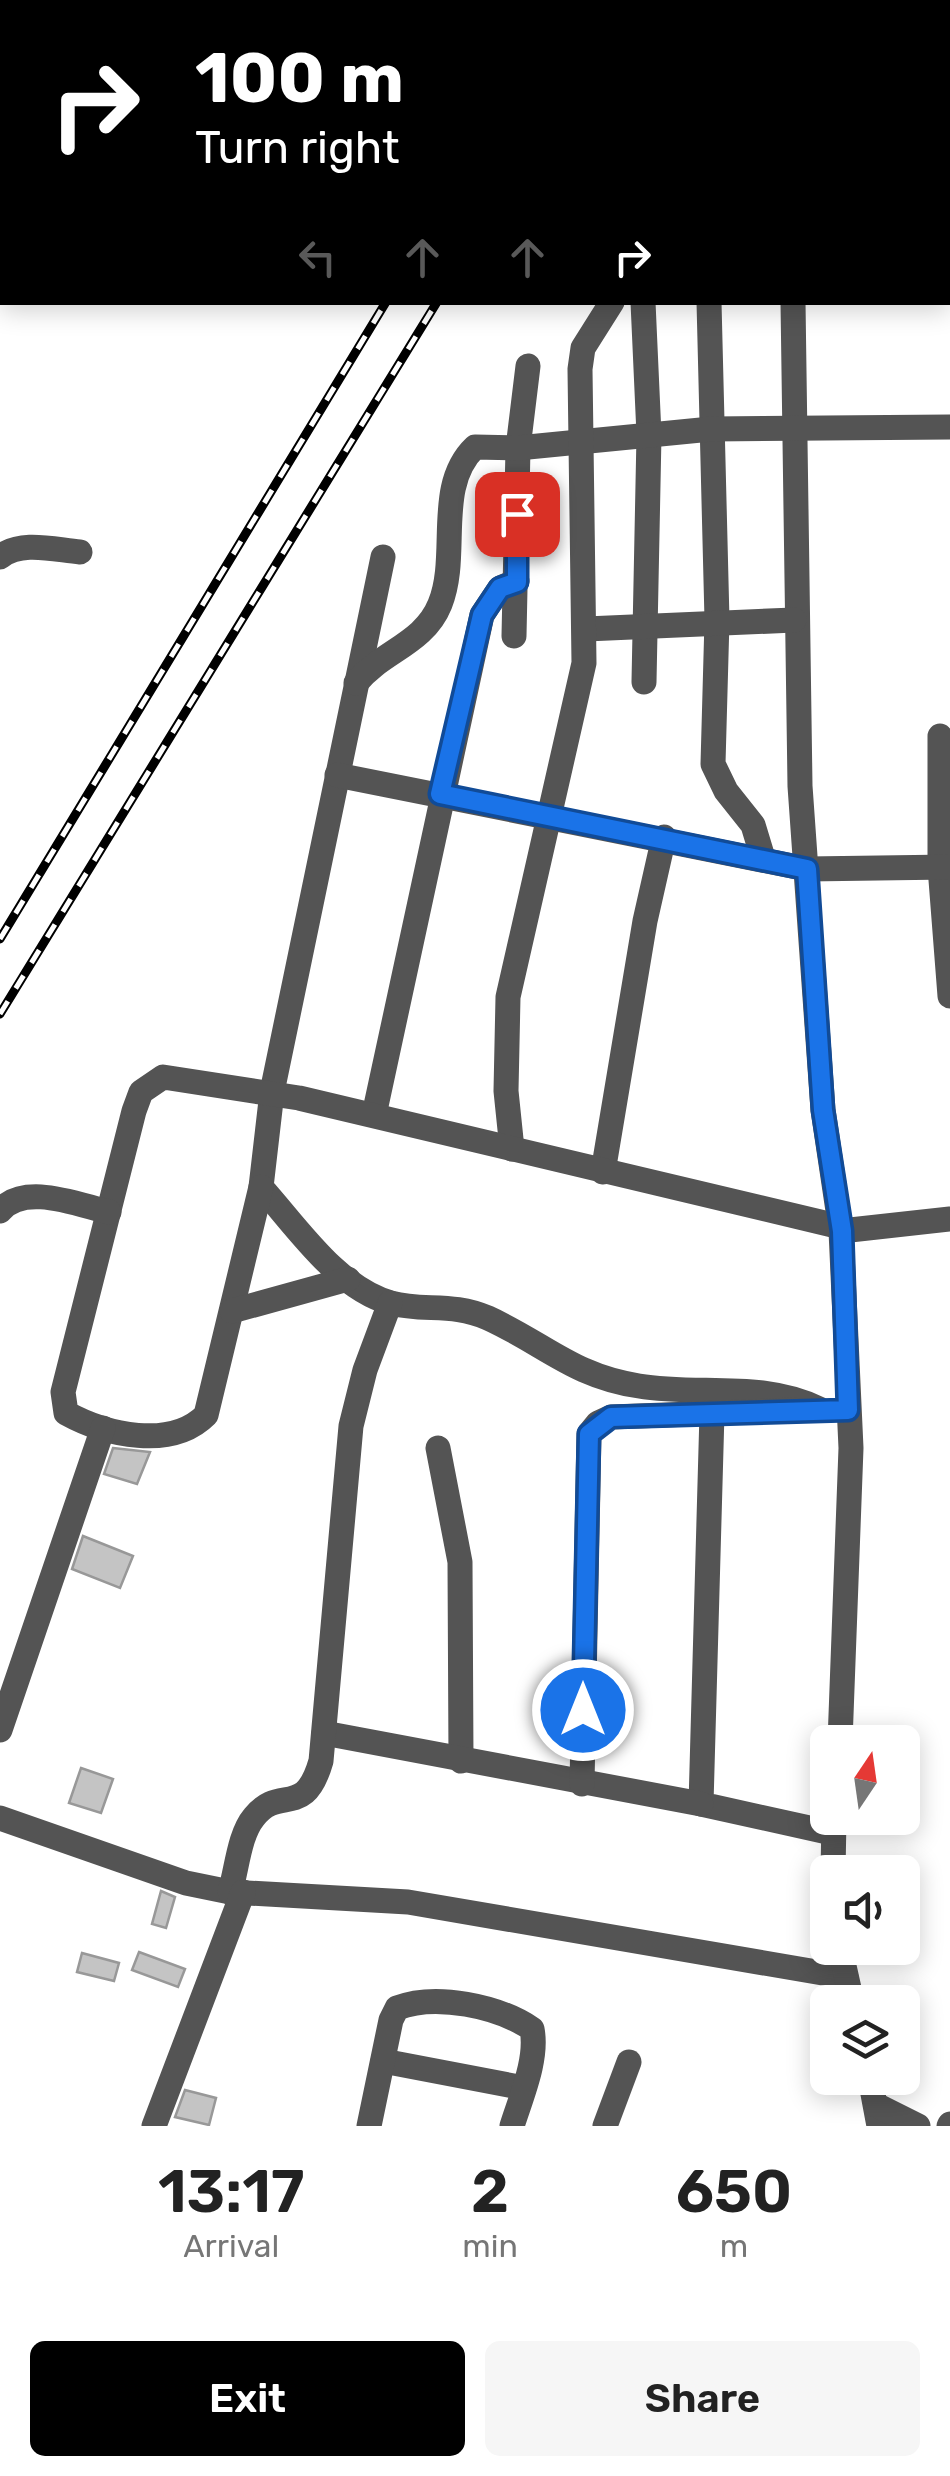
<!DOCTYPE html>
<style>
:root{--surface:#fff;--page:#f6f6f6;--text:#222;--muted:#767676;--accent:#000}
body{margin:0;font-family:Rubik,sans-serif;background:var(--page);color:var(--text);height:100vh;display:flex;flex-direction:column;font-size:38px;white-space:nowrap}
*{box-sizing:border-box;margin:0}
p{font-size:32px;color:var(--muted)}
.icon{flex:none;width:55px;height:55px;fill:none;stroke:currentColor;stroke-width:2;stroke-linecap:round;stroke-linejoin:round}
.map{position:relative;height:2126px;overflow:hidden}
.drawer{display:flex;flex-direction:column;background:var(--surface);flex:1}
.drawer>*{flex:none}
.hud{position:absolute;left:0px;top:0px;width:950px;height:305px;box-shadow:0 5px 25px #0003;background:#000;color:#fff;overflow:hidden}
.needle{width:65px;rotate:13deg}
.controls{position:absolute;left:810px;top:1725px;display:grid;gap:20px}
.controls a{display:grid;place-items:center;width:110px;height:110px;border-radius:15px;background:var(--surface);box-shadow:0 5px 25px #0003;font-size:50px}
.pin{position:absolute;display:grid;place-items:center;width:85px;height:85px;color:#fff;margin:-42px;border-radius:20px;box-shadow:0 5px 15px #0006}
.me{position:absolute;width:110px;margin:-55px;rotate:0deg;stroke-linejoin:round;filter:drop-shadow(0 0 8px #0008)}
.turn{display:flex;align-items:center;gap:35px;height:210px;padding:0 30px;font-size:45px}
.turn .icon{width:130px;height:130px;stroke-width:2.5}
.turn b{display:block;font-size:70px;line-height:85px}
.lanes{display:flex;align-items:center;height:95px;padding:0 30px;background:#0003;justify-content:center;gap:50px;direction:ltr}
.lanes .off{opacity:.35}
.eta{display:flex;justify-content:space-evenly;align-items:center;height:170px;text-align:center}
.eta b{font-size:60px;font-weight:600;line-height:70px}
.cta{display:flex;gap:20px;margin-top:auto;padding:20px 30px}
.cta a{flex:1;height:115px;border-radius:15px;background:var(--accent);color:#fff;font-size:40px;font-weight:600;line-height:115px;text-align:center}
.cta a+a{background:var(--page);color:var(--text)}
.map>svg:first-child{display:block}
.building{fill:#c4c4c4;stroke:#989898;stroke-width:2.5}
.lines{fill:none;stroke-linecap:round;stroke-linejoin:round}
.minor{stroke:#545454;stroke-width:25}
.rail-casing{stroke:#000;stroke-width:9}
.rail{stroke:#fff;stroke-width:5;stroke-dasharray:15;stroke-linecap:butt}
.route-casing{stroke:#114b97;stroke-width:25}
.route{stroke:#1a73e8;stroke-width:18}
</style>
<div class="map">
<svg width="950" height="2126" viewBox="0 0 950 2126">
<rect width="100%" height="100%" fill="#fff"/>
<!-- building -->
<g class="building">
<path d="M 113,1448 L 150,1452 L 137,1484 L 104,1474 Z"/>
<path d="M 83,1536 L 133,1556 L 120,1588 L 72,1569 Z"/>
<path d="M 81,1768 L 113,1779 L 101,1813 L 69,1803 Z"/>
<path d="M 161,1891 L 175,1897 L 166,1928 L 152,1924 Z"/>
<path d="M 139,1952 L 185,1969 L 178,1987 L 132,1970 Z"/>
<path d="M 82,1953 L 119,1963 L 114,1981 L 77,1972 Z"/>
<path d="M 185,2090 L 216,2098 L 209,2125 L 175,2117 Z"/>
</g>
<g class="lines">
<!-- minor -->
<g class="minor">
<path d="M 860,2 L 861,0"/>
<path d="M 948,75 L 950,77"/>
<path d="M 948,205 L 950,205"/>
<path d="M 643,302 L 649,435 L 644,682"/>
<path d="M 709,302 L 717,620 L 713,764 L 726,791 L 753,825 L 763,858"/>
<path d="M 793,302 L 800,786 L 823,1110 L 841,1231 L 851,1448 L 840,1742"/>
<path d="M 0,557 C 21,540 55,550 80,552"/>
<path d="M 383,557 L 272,1092 L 261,1187 C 297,1227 337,1288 391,1303 C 424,1312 452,1302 488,1318 C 545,1344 573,1376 639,1386 C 698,1396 764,1381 819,1409"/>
<path d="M 586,629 L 794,620"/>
<path d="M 514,636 L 518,448 L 528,366"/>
<path d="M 356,683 C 382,651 424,644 440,604 C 460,555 434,486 475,447 L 518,448 L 711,429 L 950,427"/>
<path d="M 940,736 L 940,867 L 950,996"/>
<path d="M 337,775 L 807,869 L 950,867"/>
<path d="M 374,1115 L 482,615 L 500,588 L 517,581"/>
<path d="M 512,1149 L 506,1091 L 508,997 L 584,663 L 580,369 L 583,348 L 612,302"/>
<path d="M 603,1172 L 645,921 L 664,837"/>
<path d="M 261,1187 L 206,1415 C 171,1450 106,1435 66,1413 L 63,1392 L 134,1111 L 141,1092 L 163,1077 L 299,1098 L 841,1227"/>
<path d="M 0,1211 C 24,1182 78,1205 109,1212"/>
<path d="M 841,1231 L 950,1219"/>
<path d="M 232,1311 L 348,1279"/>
<path d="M 712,1413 L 701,1804 L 832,1833"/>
<path d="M 438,1448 L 460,1562 L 461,1761"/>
<path d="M 0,1730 L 103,1428"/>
<path d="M 324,1733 L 701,1804"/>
<path d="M 582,1784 L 589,1434 L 598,1423 L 611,1417 L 794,1410"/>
<path d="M 0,1818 L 186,1883 L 230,1892 L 408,1902 L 846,1977"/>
<path d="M 833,1872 L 834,1818"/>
<path d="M 230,1892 C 237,1869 239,1835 254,1817 C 280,1784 304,1820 321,1761 L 351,1426 L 365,1370 L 390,1303"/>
<path d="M 840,1948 L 852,2002"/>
<path d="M 383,2061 L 524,2088"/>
<path d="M 870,2078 L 879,2126"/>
<path d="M 876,2105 L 918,2126"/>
<path d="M 154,2126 L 243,1892"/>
<path d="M 369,2126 L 391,2020 L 397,2008 C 436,1993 498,2006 532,2029 C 538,2059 521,2097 512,2126"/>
<path d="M 605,2126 L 629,2062"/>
<path d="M 949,2126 L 950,2124"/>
</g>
<defs>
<g id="rail">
<path d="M 568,2 L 569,0"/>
<path d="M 621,2 L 623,0"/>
<path d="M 0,939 L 386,302"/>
<path d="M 0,1014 L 437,302"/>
</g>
</defs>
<!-- rail casing -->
<use href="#rail" class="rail-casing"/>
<!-- rail -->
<use href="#rail" class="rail"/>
</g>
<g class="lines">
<defs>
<path id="route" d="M 517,514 L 517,582 L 500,588 L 482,615 L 440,794 L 807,869 L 823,1110 L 842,1231 L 848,1410 L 611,1417 L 589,1434 L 583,1710"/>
</defs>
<!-- route casing -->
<use href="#route" class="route-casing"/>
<!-- route -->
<use href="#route" class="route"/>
</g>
</svg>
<div class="controls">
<a><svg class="needle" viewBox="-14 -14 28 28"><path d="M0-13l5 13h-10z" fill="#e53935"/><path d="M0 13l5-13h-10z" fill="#767676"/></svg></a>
<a><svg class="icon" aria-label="sound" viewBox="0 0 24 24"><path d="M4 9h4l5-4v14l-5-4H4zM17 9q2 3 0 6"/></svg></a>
<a><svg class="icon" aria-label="layers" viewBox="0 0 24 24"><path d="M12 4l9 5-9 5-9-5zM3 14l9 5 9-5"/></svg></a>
</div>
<div class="pin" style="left:517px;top:514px;background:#d93025"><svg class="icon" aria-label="arrive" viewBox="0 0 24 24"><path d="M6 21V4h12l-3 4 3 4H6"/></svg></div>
<svg class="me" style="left:583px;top:1710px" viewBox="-20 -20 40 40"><circle r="17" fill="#1a73e8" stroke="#fff" stroke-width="3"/><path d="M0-11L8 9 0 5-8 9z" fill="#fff"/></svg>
<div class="hud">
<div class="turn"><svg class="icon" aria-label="right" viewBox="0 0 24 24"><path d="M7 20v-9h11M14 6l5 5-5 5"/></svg><div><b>100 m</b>Turn right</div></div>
<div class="lanes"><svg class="icon off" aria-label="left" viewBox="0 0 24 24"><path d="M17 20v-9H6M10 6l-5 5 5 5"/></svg><svg class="icon off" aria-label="ahead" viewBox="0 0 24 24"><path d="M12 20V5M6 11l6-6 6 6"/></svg><svg class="icon off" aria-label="ahead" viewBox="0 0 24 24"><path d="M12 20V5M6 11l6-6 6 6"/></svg><svg class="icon" aria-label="right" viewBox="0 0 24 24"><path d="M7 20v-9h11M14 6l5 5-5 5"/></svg></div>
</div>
</div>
<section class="drawer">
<div class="eta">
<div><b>13:17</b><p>Arrival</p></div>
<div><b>2</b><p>min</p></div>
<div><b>650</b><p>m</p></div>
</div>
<div class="cta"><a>Exit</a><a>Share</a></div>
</section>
